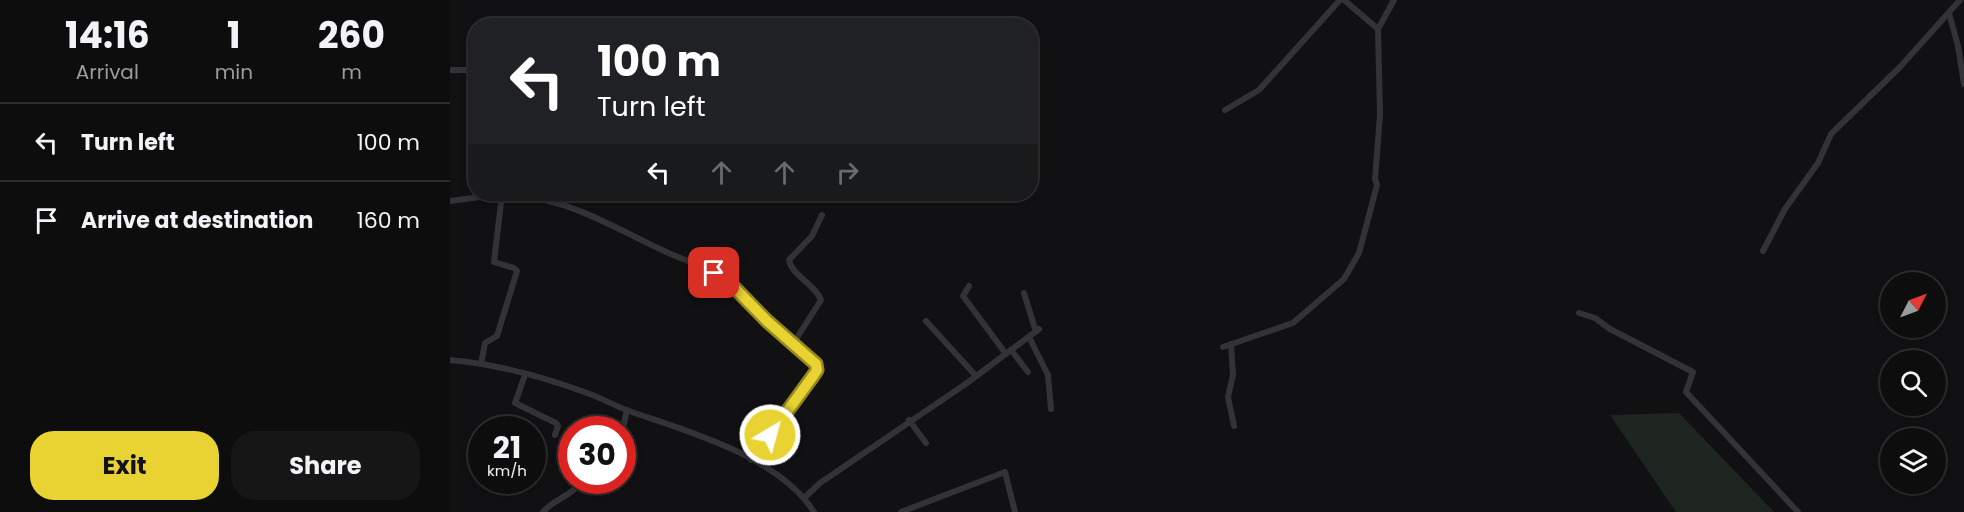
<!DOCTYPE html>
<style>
:root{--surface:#0d0d0e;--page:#161617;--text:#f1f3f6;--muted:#9a9c9e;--line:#2d2d2e;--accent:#e9d332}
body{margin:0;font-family:Poppins,sans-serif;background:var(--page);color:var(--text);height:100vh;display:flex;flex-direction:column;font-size:22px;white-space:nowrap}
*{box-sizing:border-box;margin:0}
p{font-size:20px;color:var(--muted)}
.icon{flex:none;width:33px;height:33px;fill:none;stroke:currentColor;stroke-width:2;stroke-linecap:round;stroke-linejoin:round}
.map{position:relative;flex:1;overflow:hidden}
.drawer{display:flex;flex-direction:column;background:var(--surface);width:450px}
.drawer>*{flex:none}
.top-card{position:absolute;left:18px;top:18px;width:570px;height:183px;border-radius:24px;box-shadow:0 3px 9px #0003,0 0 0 2px var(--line);background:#202124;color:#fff;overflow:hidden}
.needle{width:39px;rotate:48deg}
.buttons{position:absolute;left:1430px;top:272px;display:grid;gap:12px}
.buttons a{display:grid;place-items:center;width:66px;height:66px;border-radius:50%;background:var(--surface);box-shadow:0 3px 9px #0003,0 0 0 2px var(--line);font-size:30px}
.speed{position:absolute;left:18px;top:416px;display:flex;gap:12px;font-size:30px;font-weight:700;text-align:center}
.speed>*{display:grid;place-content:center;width:78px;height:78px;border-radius:50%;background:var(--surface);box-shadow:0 3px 9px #0003,0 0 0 2px var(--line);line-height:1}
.speed small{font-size:15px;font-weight:400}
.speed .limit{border:9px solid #d22;background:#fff;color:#111}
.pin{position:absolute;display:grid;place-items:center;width:51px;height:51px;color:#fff;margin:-26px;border-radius:12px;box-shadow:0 3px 9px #0006}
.me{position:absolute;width:66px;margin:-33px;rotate:37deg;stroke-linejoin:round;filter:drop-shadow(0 0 4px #0008)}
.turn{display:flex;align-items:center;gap:21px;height:126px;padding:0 30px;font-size:27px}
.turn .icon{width:78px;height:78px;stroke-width:2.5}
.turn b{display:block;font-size:42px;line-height:51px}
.lanes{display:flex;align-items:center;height:57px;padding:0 30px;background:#0003;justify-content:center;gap:30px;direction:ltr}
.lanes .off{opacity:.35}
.eta{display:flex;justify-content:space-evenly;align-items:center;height:102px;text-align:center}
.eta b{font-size:36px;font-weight:700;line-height:42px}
.button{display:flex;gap:12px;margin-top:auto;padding:12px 30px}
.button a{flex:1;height:69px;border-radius:24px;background:var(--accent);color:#111;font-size:24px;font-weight:700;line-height:69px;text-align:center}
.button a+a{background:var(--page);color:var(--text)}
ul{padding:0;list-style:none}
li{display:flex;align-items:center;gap:18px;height:78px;padding:0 30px;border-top:2px solid var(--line)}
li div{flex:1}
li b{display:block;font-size:22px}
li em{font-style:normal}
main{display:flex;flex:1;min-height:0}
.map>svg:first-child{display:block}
.green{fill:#1e2520}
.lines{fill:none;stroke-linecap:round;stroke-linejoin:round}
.minor{stroke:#333237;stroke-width:6}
.route-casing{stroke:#978920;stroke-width:15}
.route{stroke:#e9d332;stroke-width:10}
</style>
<main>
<section class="drawer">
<div class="eta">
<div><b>14:16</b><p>Arrival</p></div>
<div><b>1</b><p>min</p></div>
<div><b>260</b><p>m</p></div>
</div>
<ul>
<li><svg class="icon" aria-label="left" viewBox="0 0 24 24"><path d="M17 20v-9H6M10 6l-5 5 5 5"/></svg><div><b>Turn left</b></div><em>100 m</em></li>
<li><svg class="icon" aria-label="arrive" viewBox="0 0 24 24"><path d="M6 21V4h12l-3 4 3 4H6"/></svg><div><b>Arrive at destination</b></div><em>160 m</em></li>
</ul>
<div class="button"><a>Exit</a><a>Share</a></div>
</section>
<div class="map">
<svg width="1514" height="512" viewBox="0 0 1514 512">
<rect width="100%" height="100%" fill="#111113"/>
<!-- green -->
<path class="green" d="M 1229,413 L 1324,512 L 1226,512 L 1160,415 Z"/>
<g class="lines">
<!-- minor -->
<g class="minor">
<path d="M 894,0 L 928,29"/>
<path d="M 1499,13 L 1508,46 L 1514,84"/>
<path d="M 0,70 L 26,70"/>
<path d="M 775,110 L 809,90 L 890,0"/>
<path d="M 64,194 C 125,202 161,226 214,251 C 235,261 257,266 276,280 C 296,295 311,316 329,332 C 341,342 364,354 367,370 L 301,460"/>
<path d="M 0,201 L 52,194"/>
<path d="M 1313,251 L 1335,209 L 1368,163 L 1381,134 L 1450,67 L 1510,0"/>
<path d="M 519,286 L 513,296 L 556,354"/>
<path d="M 574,293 L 586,332"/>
<path d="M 1129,313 L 1145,318 L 1160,329 L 1243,372 L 1236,392 L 1348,512"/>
<path d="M 476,321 L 526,376"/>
<path d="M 579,337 L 598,375 L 601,409"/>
<path d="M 343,344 L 371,300 C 365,284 342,276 339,260 L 362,236 L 372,215"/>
<path d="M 781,344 L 783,375 L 778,397 L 784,426"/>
<path d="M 773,347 L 843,323 L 894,279 L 909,253 L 927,185 L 925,179 L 930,115 L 928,29 L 944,0"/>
<path d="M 561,350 L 578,372"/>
<path d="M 0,360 C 45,364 94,377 137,393 C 152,398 165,406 179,411 C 239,432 328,456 364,512"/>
<path d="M 31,364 L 35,343 L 47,336 L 67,271 L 64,268 L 44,262 L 52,194"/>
<path d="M 75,375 L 65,403 L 106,423 L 108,426 L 105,435"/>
<path d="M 459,420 L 476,443"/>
<path d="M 172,432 L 177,410"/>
<path d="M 354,498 L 370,483 L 517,383 L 589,329"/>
<path d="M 93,512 C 105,498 123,496 132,480"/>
<path d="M 451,512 L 555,472 L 565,512"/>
</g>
</g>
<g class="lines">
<defs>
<path id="route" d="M 264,273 L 277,280 L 317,321 L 366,364 L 367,370 L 363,376 L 320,435"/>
</defs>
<!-- route casing -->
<use href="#route" class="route-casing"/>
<!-- route -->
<use href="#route" class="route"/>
</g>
</svg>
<div class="buttons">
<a><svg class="needle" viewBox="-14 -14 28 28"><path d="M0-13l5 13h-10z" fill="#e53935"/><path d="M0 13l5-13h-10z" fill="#9a9c9e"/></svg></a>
<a><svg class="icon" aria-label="search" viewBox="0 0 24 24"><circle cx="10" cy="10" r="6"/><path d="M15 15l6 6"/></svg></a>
<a><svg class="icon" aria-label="layers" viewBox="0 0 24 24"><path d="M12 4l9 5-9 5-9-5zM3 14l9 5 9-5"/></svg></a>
</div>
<div class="speed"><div>21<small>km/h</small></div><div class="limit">30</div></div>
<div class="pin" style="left:264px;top:273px;background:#d93025"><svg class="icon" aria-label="arrive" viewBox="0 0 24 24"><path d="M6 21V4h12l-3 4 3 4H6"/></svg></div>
<svg class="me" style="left:320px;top:435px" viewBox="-20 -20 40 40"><circle r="17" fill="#e9d332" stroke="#fff" stroke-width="3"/><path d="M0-11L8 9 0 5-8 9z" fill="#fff"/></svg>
<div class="top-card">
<div class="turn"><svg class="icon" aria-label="left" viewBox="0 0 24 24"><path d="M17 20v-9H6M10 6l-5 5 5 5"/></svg><div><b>100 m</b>Turn left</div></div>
<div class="lanes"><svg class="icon" aria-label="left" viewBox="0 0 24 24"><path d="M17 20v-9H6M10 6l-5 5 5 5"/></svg><svg class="icon off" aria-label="ahead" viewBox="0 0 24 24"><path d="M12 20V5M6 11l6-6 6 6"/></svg><svg class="icon off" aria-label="ahead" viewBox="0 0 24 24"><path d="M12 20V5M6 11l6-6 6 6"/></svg><svg class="icon off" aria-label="right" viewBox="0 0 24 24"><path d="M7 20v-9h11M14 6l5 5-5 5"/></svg></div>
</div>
</div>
</main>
